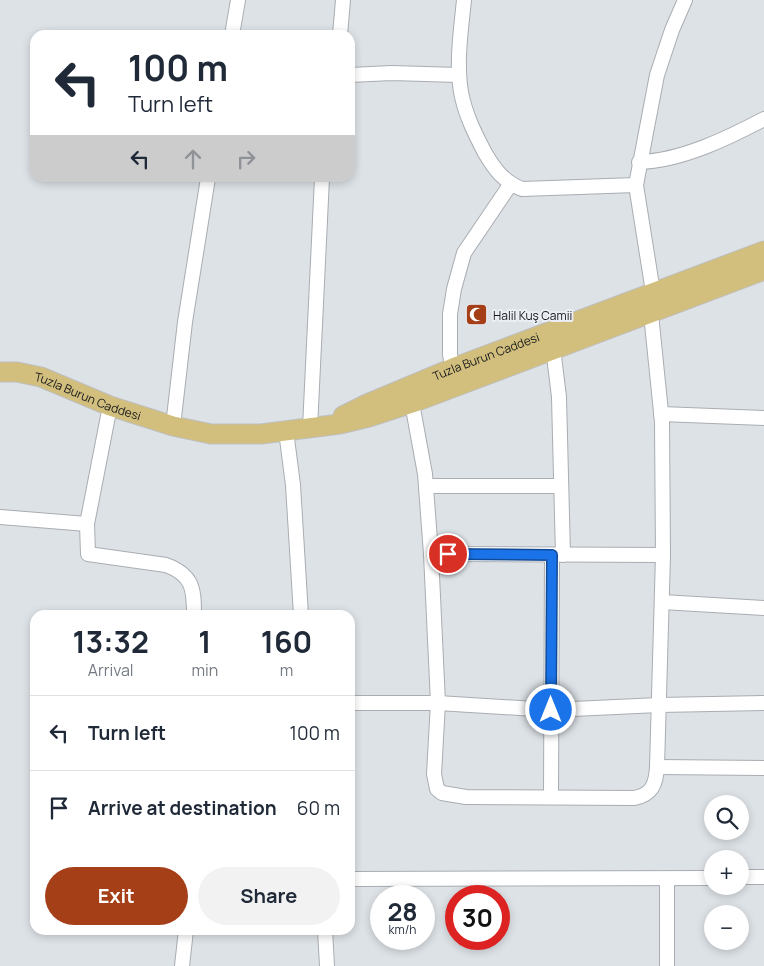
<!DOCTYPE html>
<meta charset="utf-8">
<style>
:root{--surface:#fff;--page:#f2f2f3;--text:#1f2937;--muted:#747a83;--line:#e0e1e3;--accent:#a53f17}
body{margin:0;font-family:Manrope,sans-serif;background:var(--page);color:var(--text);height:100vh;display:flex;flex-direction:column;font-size:19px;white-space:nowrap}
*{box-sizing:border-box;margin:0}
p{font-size:16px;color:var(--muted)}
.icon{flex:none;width:28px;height:28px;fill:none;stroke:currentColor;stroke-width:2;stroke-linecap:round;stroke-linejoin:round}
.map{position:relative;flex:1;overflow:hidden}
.drawer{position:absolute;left:30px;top:610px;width:325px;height:325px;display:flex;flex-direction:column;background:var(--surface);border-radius:15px;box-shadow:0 2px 8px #0003}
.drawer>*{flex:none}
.hud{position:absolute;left:30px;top:30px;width:325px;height:152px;border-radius:15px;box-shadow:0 2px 8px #0003;background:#fff;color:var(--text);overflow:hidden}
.buttons{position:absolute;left:704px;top:795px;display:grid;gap:10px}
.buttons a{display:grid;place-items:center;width:45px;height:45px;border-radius:50%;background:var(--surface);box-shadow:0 2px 8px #0003;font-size:25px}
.speed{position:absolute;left:370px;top:885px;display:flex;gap:10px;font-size:25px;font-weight:700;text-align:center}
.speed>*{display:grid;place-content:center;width:65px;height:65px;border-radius:50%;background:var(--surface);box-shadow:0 2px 8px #0003;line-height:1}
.speed small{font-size:12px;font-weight:400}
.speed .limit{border:8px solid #d22;background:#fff;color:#111}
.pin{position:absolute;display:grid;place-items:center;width:42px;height:42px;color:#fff;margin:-21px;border:2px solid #fff;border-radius:50%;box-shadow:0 1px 5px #0007}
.me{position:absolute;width:55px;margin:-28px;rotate:0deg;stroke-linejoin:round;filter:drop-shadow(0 0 4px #0008)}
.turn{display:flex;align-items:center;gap:18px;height:105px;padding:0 15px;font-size:22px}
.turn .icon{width:65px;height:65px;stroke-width:2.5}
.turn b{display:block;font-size:35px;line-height:42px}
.lanes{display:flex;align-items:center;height:48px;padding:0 15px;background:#0003;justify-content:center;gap:25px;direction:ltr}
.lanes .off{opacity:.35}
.eta{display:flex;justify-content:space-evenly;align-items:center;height:85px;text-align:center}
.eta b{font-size:30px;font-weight:700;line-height:35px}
.action{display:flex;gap:10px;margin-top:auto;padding:10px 15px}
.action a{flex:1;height:58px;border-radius:30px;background:var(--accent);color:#fff;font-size:20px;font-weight:700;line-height:58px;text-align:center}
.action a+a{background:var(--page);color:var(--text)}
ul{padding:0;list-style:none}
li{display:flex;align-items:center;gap:15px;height:75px;padding:0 15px;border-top:1px solid var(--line)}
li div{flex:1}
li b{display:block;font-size:19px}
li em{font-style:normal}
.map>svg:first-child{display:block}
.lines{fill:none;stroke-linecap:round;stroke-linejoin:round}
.minor-casing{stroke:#a9adb2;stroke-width:16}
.major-casing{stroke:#bebfbf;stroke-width:21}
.minor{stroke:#fff;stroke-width:14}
.major{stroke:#d2bf7e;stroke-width:19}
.route-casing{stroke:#114b97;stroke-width:12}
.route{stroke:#1a73e8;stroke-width:9}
.labels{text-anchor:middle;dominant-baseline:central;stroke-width:4;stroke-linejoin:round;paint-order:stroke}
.poi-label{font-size:12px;fill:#17191b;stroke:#ebeff5;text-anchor:start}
.street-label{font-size:12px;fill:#17191b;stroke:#ebeff5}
</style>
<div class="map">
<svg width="764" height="966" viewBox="0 0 764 966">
<rect width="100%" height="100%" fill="#dde2e7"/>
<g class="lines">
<defs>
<g id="minor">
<path d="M 464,0 C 461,30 456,62 461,92 C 465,114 475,134 485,153 C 495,170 504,182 522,189 L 636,185"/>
<path d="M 232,35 L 238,0"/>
<path d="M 340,35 L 343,0"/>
<path d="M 350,75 L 392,73 L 459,75"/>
<path d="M 639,162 C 681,161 728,138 764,119"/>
<path d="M 653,292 L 636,185 L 657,75 L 672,30 L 685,0"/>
<path d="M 553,348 L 559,397 L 563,555"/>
<path d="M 453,368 L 450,355 L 450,314 L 454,289 L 464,253 L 510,185"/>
<path d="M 412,403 L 425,474 L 431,554 L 438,703 L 434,774 L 437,789 L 442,793 L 466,797 L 634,798 C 652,795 656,784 657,767 L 663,555 L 662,422 L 651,314"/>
<path d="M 110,406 L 87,524 L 88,554 L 166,565 C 193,575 194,589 194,615"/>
<path d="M 661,414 L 764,418"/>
<path d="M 173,426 L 185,322 L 208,178"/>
<path d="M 310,428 L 322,178"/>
<path d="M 286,431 L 293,485 L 301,615"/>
<path d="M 426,486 L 560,486"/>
<path d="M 0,517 L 87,524"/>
<path d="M 431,554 L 663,555"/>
<path d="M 662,602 L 764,608"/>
<path d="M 350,703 L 438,703 L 551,710 L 659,705 L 764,703"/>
<path d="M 657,767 L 764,768"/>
<path d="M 551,797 L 552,555"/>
<path d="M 740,877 L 764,877"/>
<path d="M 350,879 L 712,878"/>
<path d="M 325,930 L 327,966"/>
<path d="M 182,966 L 186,930"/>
<path d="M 667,966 L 667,879"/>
</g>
<g id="major">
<path id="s1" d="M 0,372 L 17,372 L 41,377 L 110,406 L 173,426 L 211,434 L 261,434 L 340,424 L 369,417 L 412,403 L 764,270"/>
<path id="s2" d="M 343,416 L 367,404 L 453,368 L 764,251"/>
</g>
</defs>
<!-- minor casing -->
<use href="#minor" class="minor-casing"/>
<!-- major casing -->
<use href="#major" class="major-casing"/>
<!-- minor -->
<use href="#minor" class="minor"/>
<!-- major -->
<use href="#major" class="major"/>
</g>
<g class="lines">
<defs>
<path id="route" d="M 448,554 L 552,555 L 551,710"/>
</defs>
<!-- route casing -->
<use href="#route" class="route-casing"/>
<!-- route -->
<use href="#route" class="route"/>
</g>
<!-- icons -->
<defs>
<symbol id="mosque-square" viewBox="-11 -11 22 22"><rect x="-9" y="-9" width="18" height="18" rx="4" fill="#a53f17" stroke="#ebeff5"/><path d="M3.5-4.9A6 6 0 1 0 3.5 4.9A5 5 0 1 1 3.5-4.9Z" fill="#fff"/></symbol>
</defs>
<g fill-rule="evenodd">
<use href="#mosque-square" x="464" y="302" width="25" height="25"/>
</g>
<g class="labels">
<!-- poi labels -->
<g class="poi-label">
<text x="493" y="315">Halil Kuş Camii</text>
</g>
<!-- street labels -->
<g class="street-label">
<text stroke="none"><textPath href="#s2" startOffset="155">Tuzla Burun Caddesi</textPath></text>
<text stroke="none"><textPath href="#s1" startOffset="92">Tuzla Burun Caddesi</textPath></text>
</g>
</g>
</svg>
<div class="buttons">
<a><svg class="icon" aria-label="search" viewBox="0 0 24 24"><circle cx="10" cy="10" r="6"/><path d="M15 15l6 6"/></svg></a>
<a>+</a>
<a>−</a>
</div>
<div class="speed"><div>28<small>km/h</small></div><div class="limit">30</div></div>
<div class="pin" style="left:448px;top:554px;background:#d93025"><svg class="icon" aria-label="arrive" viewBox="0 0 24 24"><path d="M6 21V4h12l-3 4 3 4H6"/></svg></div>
<svg class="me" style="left:551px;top:710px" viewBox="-20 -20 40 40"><circle r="17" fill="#1a73e8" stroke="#fff" stroke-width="3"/><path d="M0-11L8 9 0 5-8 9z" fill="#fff"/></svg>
<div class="hud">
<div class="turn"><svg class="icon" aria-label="left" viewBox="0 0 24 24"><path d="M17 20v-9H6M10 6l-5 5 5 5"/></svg><div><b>100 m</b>Turn left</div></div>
<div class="lanes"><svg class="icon" aria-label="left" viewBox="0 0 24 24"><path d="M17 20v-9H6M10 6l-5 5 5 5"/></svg><svg class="icon off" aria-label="ahead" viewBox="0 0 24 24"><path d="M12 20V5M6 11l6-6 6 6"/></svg><svg class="icon off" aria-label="right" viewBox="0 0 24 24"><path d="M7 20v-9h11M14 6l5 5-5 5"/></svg></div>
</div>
<section class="drawer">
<div class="eta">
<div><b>13:32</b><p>Arrival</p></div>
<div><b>1</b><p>min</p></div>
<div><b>160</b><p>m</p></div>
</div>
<ul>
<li><svg class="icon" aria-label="left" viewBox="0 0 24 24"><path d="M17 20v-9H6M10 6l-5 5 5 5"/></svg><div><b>Turn left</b></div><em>100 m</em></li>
<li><svg class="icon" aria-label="arrive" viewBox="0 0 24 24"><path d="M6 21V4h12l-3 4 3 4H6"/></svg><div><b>Arrive at destination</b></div><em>60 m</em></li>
</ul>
<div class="action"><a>Exit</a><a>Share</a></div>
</section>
</div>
